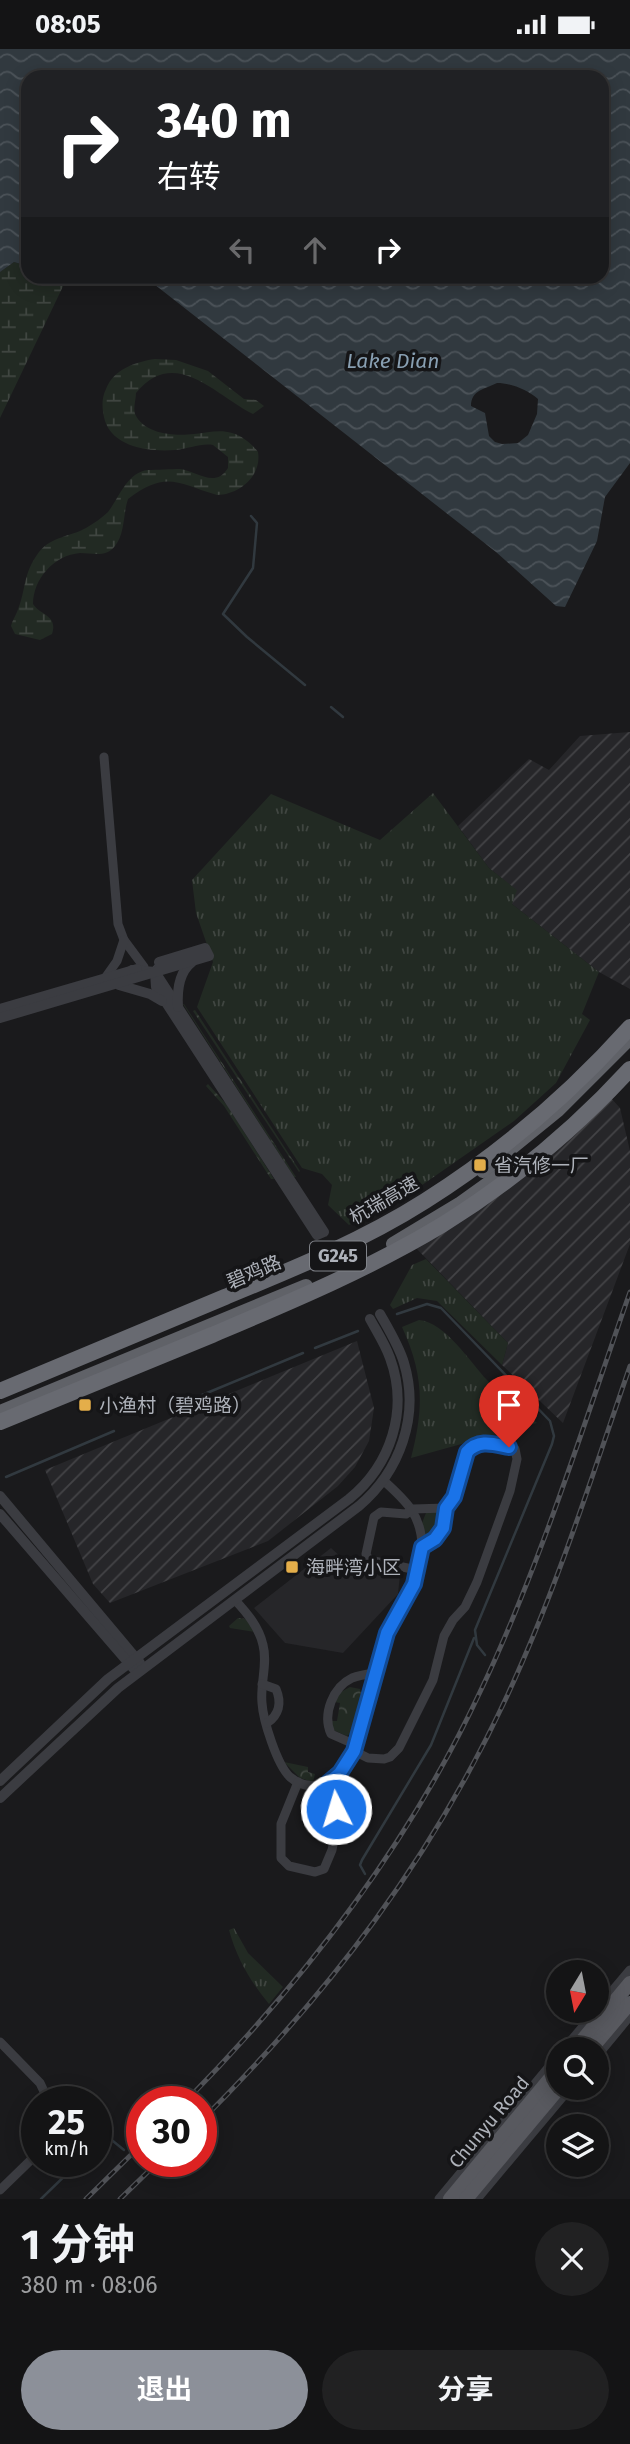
<!DOCTYPE html>
<html lang="zh">
<meta charset="utf-8">
<style>
:root{--surface:#141415;--page:#212122;--text:#f1f3f6;--muted:#9d9ea0;--line:#333334;--accent:#8c9099}
body{margin:0;font-family:"Fira Sans","Noto Sans SC",sans-serif;background:var(--page);color:var(--text);height:100vh;display:flex;flex-direction:column;font-size:26px;white-space:nowrap}
*{box-sizing:border-box;margin:0}
p{font-size:23px;color:var(--muted)}
.icon{flex:none;width:38px;height:38px;fill:none;stroke:currentColor;stroke-width:2;stroke-linecap:round;stroke-linejoin:round}
.map{position:relative;height:2150px;overflow:hidden}
.panel{display:flex;flex-direction:column;background:var(--surface);flex:1}
.panel>*{flex:none}
.banner{position:absolute;left:21px;top:21px;width:588px;height:214px;border-radius:21px;box-shadow:0 4px 18px #0003,0 0 0 2px var(--line);background:#202124;color:#fff;overflow:hidden}
.needle{width:46px;rotate:190deg}
.tools{position:absolute;left:546px;top:1911px;display:grid;gap:14px}
.tools a{display:grid;place-items:center;width:63px;height:63px;border-radius:50%;background:var(--surface);box-shadow:0 4px 18px #0003,0 0 0 2px var(--line);font-size:35px}
.speed{position:absolute;left:21px;top:2037px;display:flex;gap:14px;font-size:35px;font-weight:700;text-align:center}
.speed>*{display:grid;place-content:center;width:91px;height:91px;border-radius:50%;background:var(--surface);box-shadow:0 4px 18px #0003,0 0 0 2px var(--line);line-height:1}
.speed small{font-size:18px;font-weight:400}
.speed .limit{border:10px solid #d22;background:#fff;color:#111}
.pin{position:absolute;display:grid;place-items:center;width:60px;height:60px;color:#fff;margin:-72px -30px;border-radius:50% 50% 50% 0;rotate:-45deg;box-shadow:0 0 7px #0007}
.pin .icon{rotate:45deg}
.me{position:absolute;width:77px;margin:-38px;rotate:355deg;stroke-linejoin:round;filter:drop-shadow(0 0 5px #0008)}
.turn{display:flex;align-items:center;gap:24px;height:147px;padding:0 21px;font-size:32px}
.turn .icon{width:91px;height:91px;stroke-width:2.5}
.turn b{display:block;font-size:49px;line-height:60px}
.lanes{display:flex;align-items:center;height:66px;padding:0 21px;background:#0003;justify-content:center;gap:35px;direction:ltr}
.lanes .off{opacity:.35}
.round{display:grid;place-items:center;flex:none;width:74px;height:74px;border-radius:37px;background:var(--page)}
.summary{display:flex;align-items:center;justify-content:space-between;height:119px;padding:0 21px}
h1{font-size:42px;font-weight:700;line-height:52px}
.cta{display:flex;gap:14px;margin-top:auto;padding:14px 21px}
.cta a{flex:1;height:80px;border-radius:42px;background:var(--accent);color:#fff;font-size:28px;font-weight:700;line-height:80px;text-align:center}
.cta a+a{background:var(--page);color:var(--text)}
.status{display:flex;justify-content:space-between;align-items:center;height:49px;padding:0 35px;background:var(--surface);direction:ltr}
.status svg{height:19px;fill:currentColor}
.map>svg:first-child{display:block}
.built{fill:#262629}
.industrial{fill:url(#industrial-furrows)}
.grass{fill:url(#grass-tufts)}
.forest{fill:url(#forest-crowns)}
.wetland{fill:url(#wetland-marsh)}
.water{fill:url(#water-waves);fill-rule:evenodd}
.lines{fill:none;stroke-linecap:round;stroke-linejoin:round}
.stream{stroke:#31393f;stroke-width:2.5}
.minor{stroke:#3b3c41;stroke-width:9}
.tertiary{stroke:#3b3c41;stroke-width:10}
.primary{stroke:#58595f;stroke-width:14}
.trunk{stroke:#606268;stroke-width:14}
.motorway{stroke:#686a71;stroke-width:16}
.rail-casing{stroke:#505257;stroke-width:5}
.rail{stroke:#151517;stroke-width:2.5;stroke-dasharray:8;stroke-linecap:butt}
.route-casing{stroke:#114b97;stroke-width:18}
.route{stroke:#1a73e8;stroke-width:12}
.poi-dot{fill:#e4ae4a;stroke:#151517;stroke-width:2.5}
.labels{text-anchor:middle;dominant-baseline:central;stroke-width:7;stroke-linejoin:round;paint-order:stroke}
.shield{fill:#151517;stroke:#808389;stroke-width:2}
.shield-label{font-size:18px;font-weight:bold;fill:#aeb2ba}
.poi-label{font-size:19px;fill:#aeb2ba;stroke:#151517;text-anchor:start}
.street-label{font-size:19px;fill:#aeb2ba;stroke:#151517}
.water-label{font-size:21px;font-style:italic;fill:#889fb2;stroke:#151517}
</style>
<div class="status"><b>08:05</b><svg viewBox="0 0 49 12"><path d="M0 12V9h3v3zM5 12V6h3v6zM10 12V3h3v9zM15 12V0h3v12zM26 1h20v11H26zM47 4h2v5h-2z"/></svg></div>
<div class="map">
<svg width="630" height="2150" viewBox="0 0 630 2150">
<defs>
<pattern id="industrial-furrows" width="10" height="10" patternUnits="userSpaceOnUse" patternTransform="scale(1.75)"><rect width="10" height="10" fill="#262629"/><path d="M-1 1l2-2M0 10L10 0M9 11l2-2" fill="none" stroke="#434346"/></pattern>
<pattern id="grass-tufts" width="24" height="20" patternUnits="userSpaceOnUse" patternTransform="scale(1.75)"><rect width="24" height="20" fill="#222a23"/><path d="M3 7l-1-3M5 7V3M7 7l1-3M15 17l-1-3M17 17v-4M19 17l1-3" fill="none" stroke="#404641"/></pattern>
<pattern id="forest-crowns" width="20" height="18" patternUnits="userSpaceOnUse" patternTransform="scale(1.75)"><rect width="20" height="18" fill="#222a23"/><path d="M2 6a3 3 0 1 1 6 0M12 15a3 3 0 1 1 6 0" fill="none" stroke="#404641"/></pattern>
<pattern id="wetland-marsh" width="20" height="14" patternUnits="userSpaceOnUse" patternTransform="scale(1.75)"><rect width="20" height="14" fill="#222a23"/><path d="M1 5h8M5 5V1M11 12h8M15 12V8" fill="none" stroke="#404641"/></pattern>
<pattern id="water-waves" width="16" height="10" patternUnits="userSpaceOnUse" patternTransform="scale(1.75)"><rect width="16" height="10" fill="#31393f"/><path d="M0 5q4-4 8 0t8 0" fill="none" stroke="#4c5359"/></pattern>
</defs>
<rect width="100%" height="100%" fill="#1a1a1c"/>
<!-- built -->
<path class="built" d="M 331,1499 L 354,1520 L 400,1526 L 398,1545 L 343,1604 L 285,1594 L 254,1559 Z"/>
<!-- industrial -->
<g class="industrial">
<path d="M 630,683 L 630,940 L 599,923 L 512,855 L 516,841 L 489,819 L 458,777 L 529,710 L 549,721 L 580,687 Z"/>
<path d="M 610,1048 L 620,1059 L 630,1102 L 630,1195 L 563,1374 L 502,1316 L 508,1294 L 416,1199 L 477,1163 L 541,1111 Z"/>
<path d="M 357,1292 L 374,1359 L 369,1392 L 355,1418 L 338,1437 L 268,1492 L 110,1554 L 93,1535 L 45,1421 Z"/>
</g>
<!-- grass -->
<g class="grass">
<path d="M 433,744 L 489,819 L 517,841 L 512,855 L 599,923 L 582,965 L 590,971 L 556,1034 L 514,1072 L 392,1157 L 349,1176 L 328,1156 L 332,1136 L 322,1125 L 302,1119 L 197,958 L 213,913 L 196,864 L 192,831 L 271,745 L 380,791 Z"/>
<path d="M 426,1210 L 508,1294 L 502,1316 L 437,1252 L 417,1249 L 393,1260 L 390,1256 L 412,1216 Z"/>
<path d="M 419,1271 C 445,1273 470,1313 487,1331 C 501,1347 520,1360 537,1374 L 411,1409 C 424,1359 424,1326 402,1278 Z"/>
<path d="M 238,1569 L 247,1570 L 255,1583 L 230,1579 L 229,1577 Z"/>
<path d="M 234,1879 L 248,1904 L 283,1938 L 269,1955 C 250,1932 237,1910 229,1881 Z"/>
</g>
<!-- forest -->
<g class="forest">
<path d="M 183,955 L 184,955 L 296,1128 L 294,1128 Z"/>
<path d="M 195,961 L 300,1122 L 299,1123 L 193,962 Z"/>
<path d="M 208,1035 L 227,1056 L 274,1130 L 271,1130 L 224,1057 L 206,1037 Z"/>
<path d="M 436,1462 L 441,1464 L 443,1468 L 439,1481 L 427,1491 L 424,1490 L 422,1474 L 426,1464 Z"/>
<path d="M 350,1638 L 360,1640 C 364,1655 360,1678 347,1687 L 333,1681 L 332,1672 L 337,1672 L 340,1654 L 335,1653 L 339,1644 Z"/>
<path d="M 284,1713 L 308,1718 L 308,1723 L 315,1725 L 313,1733 L 300,1729 Z"/>
</g>
<!-- wetland -->
<g class="wetland">
<path d="M 14,213 L 28,217 L 28,228 L 67,229 L 0,369 L 0,223 Z"/>
<path d="M 155,310 L 176,311 L 208,322 L 244,350 L 256,351 L 264,357 L 253,365 C 216,347 175,296 136,344 C 136,350 133,359 135,365 C 145,386 175,387 194,385 C 208,384 219,380 232,384 C 241,386 252,395 258,403 C 262,427 239,446 217,446 C 177,434 166,421 128,450 C 123,465 125,485 115,497 C 106,509 92,504 80,504 C 54,506 33,530 33,555 C 41,567 58,566 52,585 L 40,591 L 15,585 L 11,577 C 12,572 15,568 17,563 C 27,539 22,526 39,503 C 52,487 70,488 86,479 C 94,474 102,469 108,463 C 119,449 127,423 148,421 C 156,421 172,420 180,420 C 197,422 215,440 228,419 L 228,408 L 213,396 C 201,394 188,400 175,401 C 151,403 114,399 105,372 C 102,361 101,350 106,340 C 114,320 135,313 155,310 Z"/>
</g>
<!-- water -->
<path class="water" d="M 0,0 L 630,0 L 630,414 L 605,448 L 597,492 L 565,558 L 556,557 L 496,503 L 145,228 L 602,228 L 602,28 L 28,28 L 28,217 L 14,213 L 0,223 ZM 497,334 C 511,334 528,341 538,350 L 537,365 L 528,386 L 518,394 L 502,395 L 495,393 L 489,387 L 485,364 L 471,357 C 471,341 485,340 497,334 Z"/>
<g class="lines">
<!-- stream -->
<g class="stream">
<path d="M 251,467 L 257,474 L 253,519 L 223,565 L 247,588 L 305,636"/>
<path d="M 331,658 L 343,668"/>
<path d="M 397,1265 L 427,1255 L 441,1259 L 550,1372 L 554,1387 L 552,1395 L 475,1581 L 477,1596 L 485,1606"/>
<path d="M 315,1299 L 358,1282"/>
<path d="M 202,1346 L 303,1304"/>
<path d="M 6,1428 L 114,1382"/>
<path d="M 365,1825 L 360,1816 L 362,1811 L 431,1696 L 474,1589"/>
<path d="M 96,2096 L 104,2089 L 108,2088 L 124,2101"/>
<path d="M 41,2150 L 80,2112"/>
</g>
<!-- minor -->
<g class="minor">
<path d="M 104,708 L 118,875 L 124,891 L 144,918"/>
<path d="M 105,929 L 117,912 L 124,891"/>
<path d="M 422,1498 C 440,1489 445,1478 446,1459"/>
<path d="M 235,1551 C 247,1564 259,1578 263,1596 C 268,1615 260,1634 262,1654 C 263,1671 277,1716 290,1728 C 298,1735 309,1738 320,1736 C 336,1733 346,1718 353,1704 C 372,1663 371,1611 393,1571 C 406,1548 422,1526 422,1498 C 422,1466 405,1451 384,1432"/>
<path d="M 262,1635 L 276,1640 C 282,1654 279,1666 267,1674"/>
<path d="M 356,1696 L 331,1685 C 322,1665 333,1638 352,1629 C 360,1626 368,1625 375,1624"/>
<path d="M 354,1702 L 368,1709 L 384,1710 L 390,1708 L 399,1699 L 433,1631 L 444,1587 L 453,1571 L 465,1558 L 477,1533 L 510,1442 L 517,1410 L 515,1400 C 508,1397 501,1397 493,1395 C 451,1390 467,1438 446,1459 L 413,1460 L 406,1465 L 381,1463 L 374,1468 L 366,1505 L 369,1511 L 417,1521"/>
<path d="M 298,1733 L 281,1775 L 281,1809 L 289,1817 L 315,1823 L 324,1820 L 332,1801 L 337,1775 L 336,1760 L 328,1734"/>
<path d="M 597,1960 L 630,1921"/>
<path d="M 0,1993 L 40,2034 L 49,2053"/>
<path d="M 564,2000 L 596,1962"/>
<path d="M 597,2007 L 630,1967"/>
<path d="M 0,2141 L 37,2105"/>
<path d="M 439,2150 L 558,2007"/>
<path d="M 477,2150 L 570,2039"/>
</g>
<!-- tertiary -->
<g class="tertiary">
<path d="M 132,921 L 155,923 L 324,1183 L 317,1186 L 156,938 L 155,923 L 164,912"/>
<path d="M 119,936 L 150,945 L 162,952"/>
<path d="M 178,958 C 177,942 179,923 192,913"/>
<path d="M 0,960 L 137,920"/>
<path d="M 0,969 L 209,907 L 205,899 L 159,913"/>
<path d="M 0,1447 L 140,1614"/>
<path d="M 0,1465 L 133,1619"/>
<path d="M 0,1732 L 108,1630 L 349,1450 C 391,1416 409,1361 390,1309 C 385,1295 377,1283 370,1270"/>
<path d="M 0,1749 L 118,1639 L 359,1457 C 400,1422 420,1367 404,1314 C 399,1297 389,1281 380,1265"/>
</g>
<!-- primary -->
<g class="primary">
<path d="M 575,2000 L 630,1934"/>
<path d="M 591,2000 L 630,1954"/>
<path d="M 450,2150 L 558,2020"/>
<path d="M 466,2150 L 559,2039"/>
</g>
<!-- trunk -->
<g class="trunk">
<path d="M 483,1122 L 558,1061 L 630,989"/>
<path d="M 393,1195 L 461,1154 L 514,1116"/>
<path d="M 0,1363 L 306,1237"/>
</g>
<!-- motorway -->
<g class="motorway">
<path d="M 0,1342 C 75,1311 150,1280 225,1248 C 293,1220 362,1192 425,1152 C 501,1104 569,1046 630,978"/>
<path d="M 0,1373 C 71,1344 141,1315 212,1286 C 290,1253 369,1220 442,1176 C 511,1133 575,1080 630,1020"/>
</g>
<defs>
<g id="rail">
<path d="M 185,2053 C 304,1932 408,1797 480,1643 C 541,1515 583,1377 630,1243"/>
<path d="M 201,2072 C 331,1942 431,1811 508,1645 C 557,1539 592,1427 630,1317"/>
<path d="M 86,2150 L 142,2095"/>
<path d="M 120,2150 L 159,2112"/>
</g>
</defs>
<!-- rail casing -->
<use href="#rail" class="rail-casing"/>
<!-- rail -->
<use href="#rail" class="rail"/>
</g>
<g class="lines">
<defs>
<path id="route" d="M 336,1760 L 328,1734 L 340,1724 L 354,1702 L 387,1584 L 414,1535 L 422,1498 L 435,1490 L 443,1479 L 446,1459 L 454,1448 L 467,1403 C 479,1390 493,1395 509,1398"/>
</defs>
<!-- route casing -->
<use href="#route" class="route-casing"/>
<!-- route -->
<use href="#route" class="route"/>
</g>
<!-- markers -->
<g class="poi-dot">
<rect x="473" y="1109" width="14" height="14" rx="3.5"/>
<rect x="78" y="1349" width="14" height="14" rx="3.5"/>
<rect x="285" y="1511" width="14" height="14" rx="3.5"/>
</g>
<g class="labels">
<!-- shield labels -->
<rect class="shield" x="310" y="1192.5" width="56" height="29" rx="5"/>
<g class="shield-label">
<text x="338" y="1207">G245</text>
</g>
<!-- poi labels -->
<g class="poi-label">
<text x="494" y="1116">省汽修一厂</text>
<text x="99" y="1356">小渔村（碧鸡路）</text>
<text x="306" y="1518">海畔湾小区</text>
</g>
<!-- street labels -->
<g class="street-label">
<text transform="translate(384 1151) rotate(-30)">杭瑞高速</text>
<text transform="translate(254 1223) rotate(-23)">碧鸡路</text>
<text transform="translate(489 2073) rotate(-50)">Chunyu Road</text>
</g>
<!-- water labels -->
<g class="water-label">
<text x="393" y="312">Lake Dian</text>
</g>
</g>
</svg>
<div class="tools">
<a><svg class="needle" viewBox="-14 -14 28 28"><path d="M0-13l5 13h-10z" fill="#e53935"/><path d="M0 13l5-13h-10z" fill="#9d9ea0"/></svg></a>
<a><svg class="icon" aria-label="search" viewBox="0 0 24 24"><circle cx="10" cy="10" r="6"/><path d="M15 15l6 6"/></svg></a>
<a><svg class="icon" aria-label="layers" viewBox="0 0 24 24"><path d="M12 4l9 5-9 5-9-5zM3 14l9 5 9-5"/></svg></a>
</div>
<div class="speed"><div>25<small>km/h</small></div><div class="limit">30</div></div>
<div class="pin" style="left:509px;top:1398px;background:#d93025"><svg class="icon" aria-label="arrive" viewBox="0 0 24 24"><path d="M6 21V4h12l-3 4 3 4H6"/></svg></div>
<svg class="me" style="left:336px;top:1760px" viewBox="-20 -20 40 40"><circle r="17" fill="#1a73e8" stroke="#fff" stroke-width="3"/><path d="M0-11L8 9 0 5-8 9z" fill="#fff"/></svg>
<div class="banner">
<div class="turn"><svg class="icon" aria-label="right" viewBox="0 0 24 24"><path d="M7 20v-9h11M14 6l5 5-5 5"/></svg><div><b>340 m</b>右转</div></div>
<div class="lanes"><svg class="icon off" aria-label="left" viewBox="0 0 24 24"><path d="M17 20v-9H6M10 6l-5 5 5 5"/></svg><svg class="icon off" aria-label="ahead" viewBox="0 0 24 24"><path d="M12 20V5M6 11l6-6 6 6"/></svg><svg class="icon" aria-label="right" viewBox="0 0 24 24"><path d="M7 20v-9h11M14 6l5 5-5 5"/></svg></div>
</div>
</div>
<section class="panel">
<div class="summary"><div><h1>1 分钟</h1><p>380 m · 08:06</p></div><a class="round"><svg class="icon" aria-label="close" viewBox="0 0 24 24"><path d="M6 6l12 12M18 6L6 18"/></svg></a></div>
<div class="cta"><a>退出</a><a>分享</a></div>
</section>
